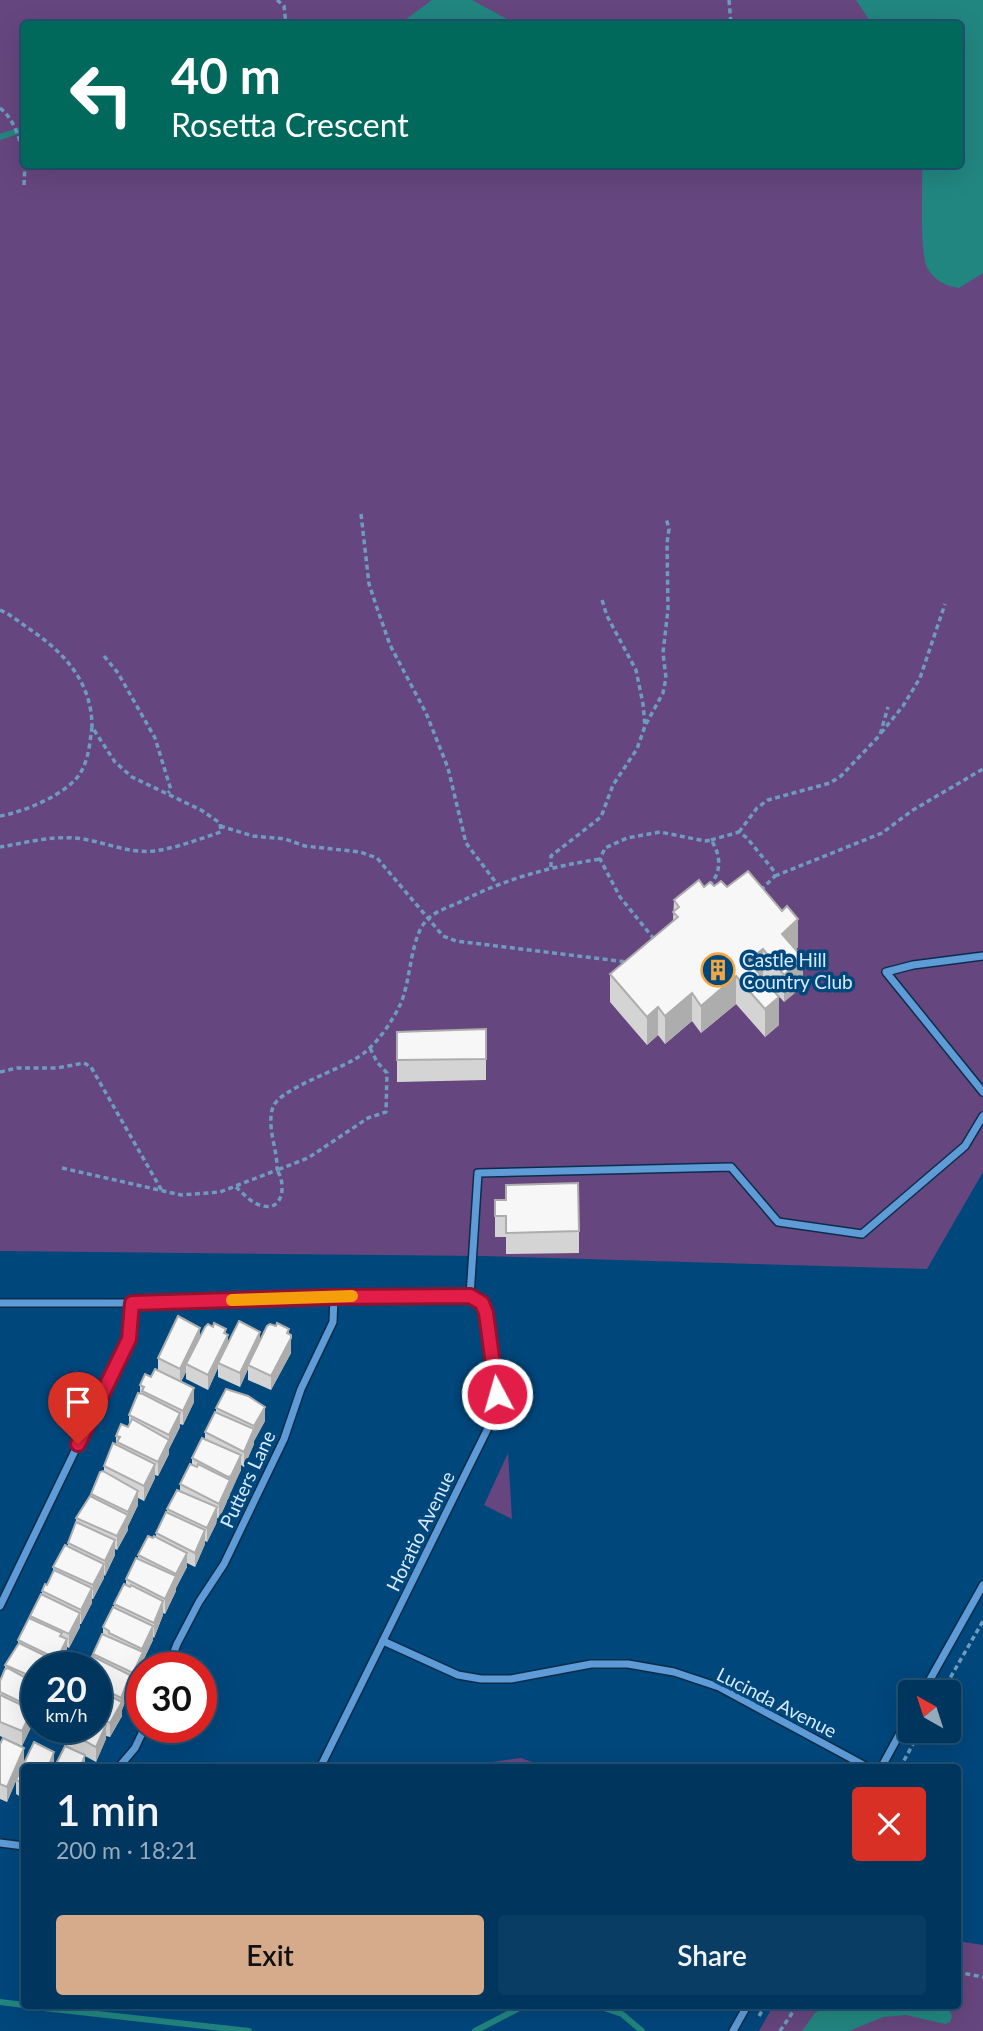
<!DOCTYPE html>
<meta charset="utf-8">
<style>
:root{--surface:#00355d;--page:#0a3d63;--text:#f1f3f6;--muted:#95abbc;--line:#225072;--accent:#d6ab8b}
body{margin:0;font-family:Lato,sans-serif;background:var(--page);color:var(--text);height:100vh;display:flex;flex-direction:column;font-size:26px;white-space:nowrap}
*{box-sizing:border-box;margin:0}
p{font-size:23px;color:var(--muted)}
.icon{flex:none;width:38px;height:38px;fill:none;stroke:currentColor;stroke-width:2;stroke-linecap:round;stroke-linejoin:round}
.map{position:relative;flex:1;overflow:hidden}
.sheet{position:absolute;left:21px;top:1764px;width:940px;height:245px;display:flex;flex-direction:column;background:var(--surface);border-radius:7px;box-shadow:0 7px 28px #0002,0 0 0 2px var(--line)}
.sheet>*{flex:none}
.banner{position:absolute;left:21px;top:21px;width:942px;height:147px;border-radius:7px;box-shadow:0 7px 28px #0002,0 0 0 2px var(--line);background:#00695c;color:#fff;overflow:hidden}
.needle{width:46px;rotate:321deg}
.buttons{position:absolute;left:898px;top:1680px;display:grid;gap:14px}
.buttons a{display:grid;place-items:center;width:63px;height:63px;border-radius:7px;background:var(--surface);box-shadow:0 7px 28px #0002,0 0 0 2px var(--line);font-size:35px}
.speed{position:absolute;left:21px;top:1652px;display:flex;gap:14px;font-size:35px;font-weight:700;text-align:center}
.speed>*{display:grid;place-content:center;width:91px;height:91px;border-radius:50%;background:var(--surface);box-shadow:0 7px 28px #0002,0 0 0 2px var(--line);line-height:1}
.speed small{font-size:18px;font-weight:400}
.speed .limit{border:10px solid #d22;background:#fff;color:#111}
.pin{position:absolute;display:grid;place-items:center;width:60px;height:60px;color:#fff;margin:-72px -30px;border-radius:50% 50% 50% 0;rotate:-45deg;box-shadow:0 0 7px #0007}
.pin .icon{rotate:45deg}
.me{position:absolute;width:77px;margin:-38px;rotate:354deg;stroke-linejoin:round;filter:drop-shadow(0 0 5px #0008)}
.turn{display:flex;align-items:center;gap:24px;height:147px;padding:0 35px;font-size:32px}
.turn .icon{width:91px;height:91px;stroke-width:2.5}
.turn b{display:block;font-size:49px;line-height:60px}
.round{display:grid;place-items:center;flex:none;width:74px;height:74px;border-radius:7px;background:var(--page)}
.head{display:flex;align-items:center;justify-content:space-between;height:119px;padding:0 35px}
h1{font-size:42px;font-weight:600;line-height:52px}
.button{display:flex;gap:14px;margin-top:auto;padding:14px 35px}
.button a{flex:1;height:80px;border-radius:7px;background:var(--accent);color:#111;font-size:28px;font-weight:600;line-height:80px;text-align:center}
.button a+a{background:var(--page);color:var(--text)}
.map>svg:first-child{display:block}
.green{fill:#66467e;fill-rule:evenodd}
.water{fill:#228680}
.lines{fill:none;stroke-linecap:round;stroke-linejoin:round}
.stream{stroke:#228680;stroke-width:6}
.minor-casing{stroke:#0c2d4a;stroke-width:10}
.path{stroke:#6e9bbe;stroke-width:3.5;stroke-dasharray:5 3.5;stroke-linecap:butt}
.minor{stroke:#5f9cd7;stroke-width:7}
.wall{fill:#d4d4d4}
.shaded-wall{fill:#adadad}
.building{fill:#f7f7f7;stroke:#adadad;stroke-width:2}
.route-casing{stroke:#92132f;stroke-width:18}
.route{stroke:#e11d48;stroke-width:12}
.slow{stroke:#f59e0b;stroke-width:12}
.labels{text-anchor:middle;dominant-baseline:central;stroke-width:7;stroke-linejoin:round;paint-order:stroke}
.poi-label{font-size:19px;fill:#d8ebfe;stroke:#00477c;text-anchor:start}
.street-label{font-size:19px;fill:#d8ebfe;stroke:#00477c}
</style>
<div class="map">
<svg width="983" height="2031" viewBox="0 0 983 2031">
<rect width="100%" height="100%" fill="#00477c"/>
<!-- green -->
<g class="green">
<path d="M 0,0 L 983,0 L 983,1172 L 927,1269 L 480,1256 L 0,1251 ZM 24,24 L 959,24 L 959,164 L 24,164 Z"/>
<path d="M 508,1453 L 512,1519 L 484,1505 Z"/>
<path d="M 521,1758 L 532,1762 L 529,1767 L 504,1767 L 492,1762 Z"/>
<path d="M 957,1941 L 983,1945 L 983,2031 L 759,2031 L 773,2006 L 957,2006 Z"/>
</g>
<!-- water -->
<g class="water">
<path d="M 432,0 L 472,0 L 516,24 L 404,24 L 405,20 Z"/>
<path d="M 856,0 L 983,0 L 983,273 L 959,288 C 946,286 935,281 928,269 C 919,257 923,184 922,165 L 959,164 L 959,24 L 872,24 Z"/>
<path d="M 828,2006 L 947,2006 L 952,2016 L 950,2022 L 945,2024 L 906,2015 L 883,2017 L 849,2031 L 802,2031 L 815,2013 Z"/>
</g>
<g class="lines">
<!-- stream -->
<g class="stream">
<path d="M 0,137 L 24,129"/>
<path d="M 0,2002 L 24,2005"/>
<path d="M 26,2006 L 249,2031"/>
<path d="M 598,2006 L 622,2014 L 642,2031"/>
<path d="M 475,2031 L 523,2006"/>
</g>
<defs>
<g id="minor">
<path d="M 983,956 L 913,965 L 886,972 L 983,1092"/>
<path d="M 470,1296 L 478,1173 L 731,1167 L 778,1222 L 862,1234 L 965,1146 L 983,1116"/>
<path d="M 0,1303 L 132,1303 L 461,1295 C 475,1297 480,1300 486,1313 C 492,1350 503,1387 490,1424 L 320,1768"/>
<path d="M 0,1606 L 129,1339 L 132,1303"/>
<path d="M 383,1641 L 458,1675 L 481,1679 L 511,1679 L 591,1664 L 628,1664 L 674,1672 L 719,1687 L 869,1768"/>
<path d="M 168,1668 L 177,1644 L 199,1602 L 224,1564 L 284,1439 L 301,1389 L 333,1322 L 334,1297"/>
<path d="M 923,1692 L 983,1585"/>
<path d="M 118,1768 L 135,1748 L 145,1727"/>
<path d="M 881,1768 L 910,1715"/>
<path d="M 0,1843 L 24,1846"/>
<path d="M 733,2031 L 747,2006"/>
</g>
</defs>
<!-- minor casing -->
<use href="#minor" class="minor-casing"/>
<!-- path -->
<g class="path">
<path d="M 277,0 L 284,6 L 286,24"/>
<path d="M 729,0 L 731,24"/>
<path d="M 0,108 C 15,120 20,140 24,158"/>
<path d="M 24,185 L 25,164"/>
<path d="M 361,514 L 369,584 L 377,608 L 390,645 L 426,713 L 448,768 L 466,843 L 497,884"/>
<path d="M 0,610 C 10,614 19,622 28,628 C 64,652 92,682 92,727"/>
<path d="M 104,656 L 118,673 L 155,738 L 171,790 L 168,793"/>
<path d="M 646,724 L 663,693 L 666,678 L 663,653 L 668,609 L 667,543 L 669,529 L 666,518"/>
<path d="M 881,733 L 903,706 L 920,678 L 945,604"/>
<path d="M 0,816 C 24,812 71,793 82,770 C 89,757 90,741 92,727 L 115,762 L 132,777 L 201,810 L 220,823 L 221,832 C 199,839 177,848 154,851 C 127,854 101,840 75,838 C 50,836 24,843 0,847"/>
<path d="M 220,826 L 253,836 L 285,839 L 305,846 L 360,852 L 377,858 L 443,936 L 456,941 L 627,962"/>
<path d="M 739,832 L 757,808 L 768,800 L 830,783 L 841,776 L 880,735 L 888,707"/>
<path d="M 711,840 L 739,832 L 747,838 L 774,871 L 775,876 L 761,890"/>
<path d="M 551,867 L 551,856 L 601,817 L 613,785 L 637,749 L 645,726 L 643,704 L 636,670 L 607,616 L 602,600"/>
<path d="M 775,876 L 882,833 L 913,810 L 983,769"/>
<path d="M 654,939 L 620,897 L 600,859 L 605,848 L 627,838 L 660,832 L 705,841 L 711,840 C 721,855 722,871 710,885"/>
<path d="M 0,1072 L 17,1068 L 57,1068 L 84,1063 L 91,1067 L 162,1191"/>
<path d="M 62,1168 L 181,1195 L 220,1192 L 277,1170 C 278,1150 266,1127 273,1107 C 281,1087 343,1070 364,1053 C 378,1042 391,1023 399,1007 C 412,983 409,933 430,917 C 437,911 449,907 458,903 C 504,879 549,867 600,859"/>
<path d="M 236,1187 C 244,1194 252,1204 263,1206 C 284,1211 286,1183 277,1170 L 308,1158 L 368,1118 L 386,1112 L 387,1073 L 377,1062 L 370,1048"/>
<path d="M 942,1692 L 983,1621"/>
<path d="M 900,1768 L 920,1731"/>
<path d="M 957,1972 L 983,1977"/>
<path d="M 759,2016 L 765,2006"/>
<path d="M 780,2031 L 797,2006"/>
</g>
<!-- minor -->
<use href="#minor" class="minor"/>
</g>
<!-- wall -->
<g class="wall">
<path d="M 714,886 L 727,887 L 798,947 L 795,950 L 803,986 L 784,1002 L 762,977 L 779,1025 L 765,1037 L 736,1004 L 701,1033 L 692,1021 L 665,1044 L 658,1035 L 647,1045 L 610,1002 L 610,974 L 673,921 L 674,900 L 704,887 Z"/>
<path d="M 486,1029 L 486,1080 L 397,1082 L 397,1032 Z"/>
<path d="M 495,1200 L 579,1231 L 579,1253 L 506,1254 L 506,1237 L 495,1237 Z"/>
<path d="M 226,1334 L 228,1344 L 260,1342 L 289,1334 L 291,1353 L 271,1390 L 248,1380 L 248,1369 L 240,1387 L 218,1377 L 218,1368 L 208,1390 L 186,1379 L 186,1372 L 181,1382 L 194,1402 L 183,1425 L 180,1424 L 180,1427 L 169,1449 L 169,1454 L 158,1476 L 155,1475 L 155,1478 L 144,1501 L 138,1498 L 138,1505 L 128,1526 L 128,1530 L 117,1550 L 115,1549 L 115,1555 L 105,1576 L 104,1575 L 104,1578 L 93,1599 L 92,1599 L 92,1603 L 81,1624 L 80,1624 L 80,1627 L 69,1648 L 67,1647 L 67,1653 L 60,1668 L 37,1668 L 37,1715 L 22,1746 L 0,1736 L 0,1681 L 5,1668 L 5,1665 L 18,1645 L 18,1640 L 42,1594 L 42,1591 L 47,1585 L 53,1574 L 53,1567 L 68,1546 L 68,1543 L 76,1522 L 76,1518 L 91,1497 L 91,1494 L 104,1472 L 104,1466 L 116,1444 L 116,1436 L 129,1425 L 129,1415 L 140,1393 L 140,1385 L 151,1377 L 158,1370 L 158,1358 L 200,1336 Z"/>
<path d="M 216,1408 L 265,1421 L 254,1441 L 254,1444 L 244,1467 L 241,1465 L 241,1470 L 230,1491 L 230,1495 L 219,1519 L 217,1518 L 217,1522 L 207,1542 L 205,1541 L 205,1544 L 195,1567 L 187,1563 L 187,1567 L 176,1588 L 176,1591 L 165,1614 L 163,1613 L 163,1615 L 154,1638 L 153,1637 L 153,1640 L 143,1661 L 143,1667 L 133,1688 L 130,1687 L 130,1689 L 122,1710 L 122,1716 L 110,1737 L 106,1736 L 106,1739 L 96,1762 L 85,1756 L 85,1768 L 24,1768 L 24,1799 L 16,1794 L 16,1781 L 7,1802 L 0,1799 L 0,1744 L 24,1762 L 54,1766 L 78,1752 L 57,1740 L 57,1727 L 96,1727 L 96,1668 L 93,1654 L 103,1635 L 103,1627 L 114,1608 L 114,1604 L 126,1585 L 126,1579 L 138,1559 L 138,1555 L 153,1538 L 156,1537 L 156,1533 L 167,1513 L 167,1509 L 180,1491 L 180,1484 L 192,1465 L 192,1458 L 205,1439 L 205,1432 L 216,1412 Z"/>
</g>
<!-- shaded-wall -->
<g class="shaded-wall">
<path d="M 798,919 L 798,947 L 782,962 L 782,934 Z"/>
<path d="M 763,949 L 763,977 L 748,989 L 748,961 Z"/>
<path d="M 803,958 L 803,986 L 784,1002 L 784,975 Z"/>
<path d="M 736,976 L 736,1004 L 701,1033 L 701,1006 Z"/>
<path d="M 692,993 L 692,1021 L 665,1044 L 665,1016 Z"/>
<path d="M 779,997 L 779,1025 L 765,1037 L 765,1009 Z"/>
<path d="M 658,1007 L 658,1035 L 647,1045 L 647,1017 Z"/>
<path d="M 200,1328 L 200,1343 L 186,1364 L 186,1372 L 180,1383 L 180,1369 Z"/>
<path d="M 226,1329 L 226,1338 L 228,1335 L 228,1349 L 218,1363 L 218,1368 L 208,1390 L 208,1375 Z"/>
<path d="M 289,1329 L 289,1343 L 291,1338 L 291,1353 L 271,1390 L 271,1376 Z"/>
<path d="M 260,1332 L 260,1346 L 248,1365 L 248,1369 L 240,1387 L 240,1373 Z"/>
<path d="M 194,1388 L 194,1402 L 183,1425 L 183,1411 Z"/>
<path d="M 265,1407 L 265,1421 L 254,1441 L 254,1426 Z"/>
<path d="M 180,1413 L 180,1427 L 169,1449 L 169,1454 L 158,1476 L 158,1462 L 169,1440 L 169,1435 Z"/>
<path d="M 254,1429 L 254,1444 L 244,1467 L 244,1452 Z"/>
<path d="M 241,1455 L 241,1470 L 219,1519 L 219,1504 L 228,1486 L 228,1477 Z"/>
<path d="M 155,1464 L 155,1478 L 144,1501 L 144,1486 Z"/>
<path d="M 138,1491 L 138,1505 L 128,1526 L 128,1512 Z"/>
<path d="M 217,1507 L 217,1522 L 207,1542 L 207,1528 Z"/>
<path d="M 128,1515 L 128,1530 L 117,1550 L 117,1536 Z"/>
<path d="M 205,1530 L 205,1544 L 195,1567 L 195,1553 Z"/>
<path d="M 115,1540 L 115,1555 L 105,1576 L 105,1561 Z"/>
<path d="M 187,1553 L 187,1567 L 176,1588 L 176,1574 Z"/>
<path d="M 104,1564 L 104,1578 L 93,1599 L 93,1585 Z"/>
<path d="M 176,1576 L 176,1591 L 165,1614 L 165,1599 Z"/>
<path d="M 92,1588 L 92,1603 L 81,1624 L 81,1610 Z"/>
<path d="M 163,1601 L 163,1615 L 154,1638 L 154,1623 Z"/>
<path d="M 80,1613 L 80,1627 L 69,1648 L 69,1634 Z"/>
<path d="M 153,1626 L 153,1640 L 143,1661 L 143,1667 L 133,1688 L 133,1673 L 142,1655 L 142,1649 Z"/>
<path d="M 67,1639 L 67,1653 L 60,1668 L 57,1668 L 57,1659 Z"/>
<path d="M 130,1675 L 130,1689 L 122,1710 L 122,1716 L 110,1737 L 110,1723 L 121,1704 L 121,1698 Z"/>
<path d="M 37,1701 L 37,1715 L 33,1722 L 33,1708 Z"/>
<path d="M 32,1710 L 32,1725 L 22,1746 L 22,1731 Z"/>
<path d="M 106,1725 L 106,1739 L 96,1762 L 96,1747 Z"/>
<path d="M 24,1748 L 24,1762 L 7,1802 L 7,1787 Z"/>
<path d="M 54,1752 L 54,1768 L 48,1768 Z"/>
<path d="M 85,1755 L 85,1768 L 80,1768 Z"/>
</g>
<!-- building -->
<g class="building">
<path d="M 748,871 L 782,911 L 787,906 L 798,919 L 782,934 L 803,958 L 784,975 L 763,949 L 748,961 L 779,997 L 765,1009 L 736,976 L 701,1006 L 692,993 L 665,1016 L 658,1007 L 647,1017 L 610,974 L 678,917 L 673,912 L 679,907 L 674,900 L 699,880 L 704,887 L 710,882 L 714,886 L 721,881 L 727,887 Z"/>
<path d="M 486,1029 L 486,1059 L 397,1060 L 397,1032 Z"/>
<path d="M 578,1183 L 579,1231 L 506,1233 L 506,1216 L 495,1216 L 495,1200 L 506,1200 L 506,1185 Z"/>
<path d="M 178,1316 L 200,1328 L 180,1369 L 158,1358 Z"/>
<path d="M 239,1321 L 260,1332 L 240,1373 L 218,1363 Z"/>
<path d="M 214,1323 L 226,1329 L 224,1333 L 228,1335 L 208,1375 L 186,1364 L 205,1327 L 208,1324 L 213,1327 Z"/>
<path d="M 277,1323 L 289,1329 L 287,1333 L 291,1335 L 291,1338 L 271,1376 L 248,1365 L 267,1326 L 270,1324 L 276,1326 Z"/>
<path d="M 155,1369 L 194,1388 L 183,1411 L 142,1391 L 144,1387 L 140,1385 L 145,1374 L 151,1377 Z"/>
<path d="M 226,1389 L 248,1396 L 265,1407 L 254,1426 L 216,1408 Z"/>
<path d="M 138,1393 L 143,1394 L 180,1413 L 169,1435 L 129,1415 Z"/>
<path d="M 215,1412 L 254,1429 L 244,1452 L 205,1432 Z"/>
<path d="M 132,1419 L 169,1440 L 158,1462 L 117,1442 L 120,1437 L 116,1436 L 121,1424 L 128,1427 Z"/>
<path d="M 202,1438 L 241,1455 L 231,1476 L 228,1477 L 192,1458 Z"/>
<path d="M 113,1443 L 155,1464 L 144,1486 L 104,1466 Z"/>
<path d="M 190,1464 L 197,1467 L 198,1464 L 230,1480 L 219,1504 L 180,1484 Z"/>
<path d="M 103,1471 L 138,1491 L 128,1512 L 91,1494 L 100,1472 Z"/>
<path d="M 177,1490 L 217,1507 L 207,1528 L 167,1509 Z"/>
<path d="M 90,1496 L 128,1515 L 117,1536 L 76,1518 Z"/>
<path d="M 166,1512 L 205,1530 L 195,1553 L 156,1533 Z"/>
<path d="M 76,1522 L 115,1540 L 105,1561 L 68,1543 Z"/>
<path d="M 148,1536 L 153,1538 L 154,1536 L 187,1553 L 176,1574 L 138,1555 Z"/>
<path d="M 65,1545 L 104,1564 L 93,1585 L 53,1567 Z"/>
<path d="M 136,1558 L 176,1576 L 165,1599 L 126,1579 Z"/>
<path d="M 54,1570 L 92,1588 L 81,1610 L 42,1591 L 45,1584 L 47,1585 Z"/>
<path d="M 124,1584 L 130,1587 L 131,1585 L 163,1601 L 154,1623 L 114,1604 Z"/>
<path d="M 41,1594 L 80,1613 L 69,1634 L 30,1616 Z"/>
<path d="M 113,1607 L 153,1626 L 142,1649 L 109,1633 L 109,1631 L 103,1627 Z"/>
<path d="M 29,1618 L 62,1633 L 60,1636 L 67,1639 L 57,1659 L 18,1640 Z"/>
<path d="M 102,1634 L 143,1652 L 133,1673 L 93,1654 Z"/>
<path d="M 19,1643 L 56,1661 L 53,1668 L 37,1668 L 37,1679 L 5,1665 Z"/>
<path d="M 92,1656 L 130,1675 L 121,1698 L 96,1685 L 96,1668 L 86,1668 Z"/>
<path d="M 8,1668 L 37,1684 L 37,1701 L 33,1708 L 0,1692 L 0,1681 L 5,1669 Z"/>
<path d="M 96,1689 L 122,1702 L 110,1723 L 96,1716 Z"/>
<path d="M 0,1695 L 32,1710 L 22,1731 L 0,1722 Z"/>
<path d="M 96,1720 L 106,1725 L 96,1747 L 60,1727 L 96,1727 Z"/>
<path d="M 3,1738 L 24,1748 L 7,1787 L 0,1784 L 0,1744 Z"/>
<path d="M 34,1742 L 54,1752 L 48,1768 L 24,1768 L 24,1784 L 16,1780 Z"/>
<path d="M 65,1746 L 85,1755 L 80,1768 L 54,1768 Z"/>
</g>
<g class="lines">
<defs>
<path id="route" d="M 78,1444 L 129,1339 L 132,1303 L 334,1297 L 470,1296 L 482,1303 L 486,1313 L 497,1394"/>
</defs>
<!-- route casing -->
<use href="#route" class="route-casing"/>
<!-- route -->
<use href="#route" class="route"/>
<!-- slow -->
<path class="slow" d="M 232,1300 L 352,1296"/>
</g>
<!-- icons -->
<defs>
<symbol id="building-ring" viewBox="-11 -11 22 22"><circle r="9.5" fill="#00477c" stroke="#f2a541" stroke-width="1.5"/><path d="M-4-6H4V6H1V3H-1V6H-4ZM-2.5-4.3h1.7v1.8h-1.7ZM.8-4.3h1.7v1.8H.8ZM-2.5-1h1.7V.8h-1.7ZM.8-1h1.7V.8H.8Z" fill="#f2a541"/></symbol>
</defs>
<g fill-rule="evenodd">
<use href="#building-ring" x="699" y="951" width="38" height="38"/>
</g>
<g class="labels">
<!-- poi labels -->
<g class="poi-label">
<text x="742" y="959">Castle Hill<tspan x="742" dy="22">Country Club</tspan></text>
</g>
<!-- street labels -->
<g class="street-label">
<text transform="translate(247 1479) rotate(-65)">Putters Lane</text>
<text transform="translate(420 1531) rotate(-64)">Horatio Avenue</text>
<text transform="translate(777 1702) rotate(27)">Lucinda Avenue</text>
</g>
</g>
</svg>
<div class="buttons">
<a><svg class="needle" viewBox="-14 -14 28 28"><path d="M0-13l5 13h-10z" fill="#e53935"/><path d="M0 13l5-13h-10z" fill="#95abbc"/></svg></a>
</div>
<div class="speed"><div>20<small>km/h</small></div><div class="limit">30</div></div>
<div class="pin" style="left:78px;top:1444px;background:#d93025"><svg class="icon" aria-label="arrive" viewBox="0 0 24 24"><path d="M6 21V4h12l-3 4 3 4H6"/></svg></div>
<svg class="me" style="left:497px;top:1394px" viewBox="-20 -20 40 40"><circle r="17" fill="#e11d48" stroke="#fff" stroke-width="3"/><path d="M0-11L8 9 0 5-8 9z" fill="#fff"/></svg>
<div class="banner">
<div class="turn"><svg class="icon" aria-label="left" viewBox="0 0 24 24"><path d="M17 20v-9H6M10 6l-5 5 5 5"/></svg><div><b>40 m</b>Rosetta Crescent</div></div>
</div>
<section class="sheet">
<div class="head"><div><h1>1 min</h1><p>200 m · 18:21</p></div><a class="round" style="background:#d93025;color:#fff"><svg class="icon" aria-label="close" viewBox="0 0 24 24"><path d="M6 6l12 12M18 6L6 18"/></svg></a></div>
<div class="button"><a>Exit</a><a>Share</a></div>
</section>
</div>
